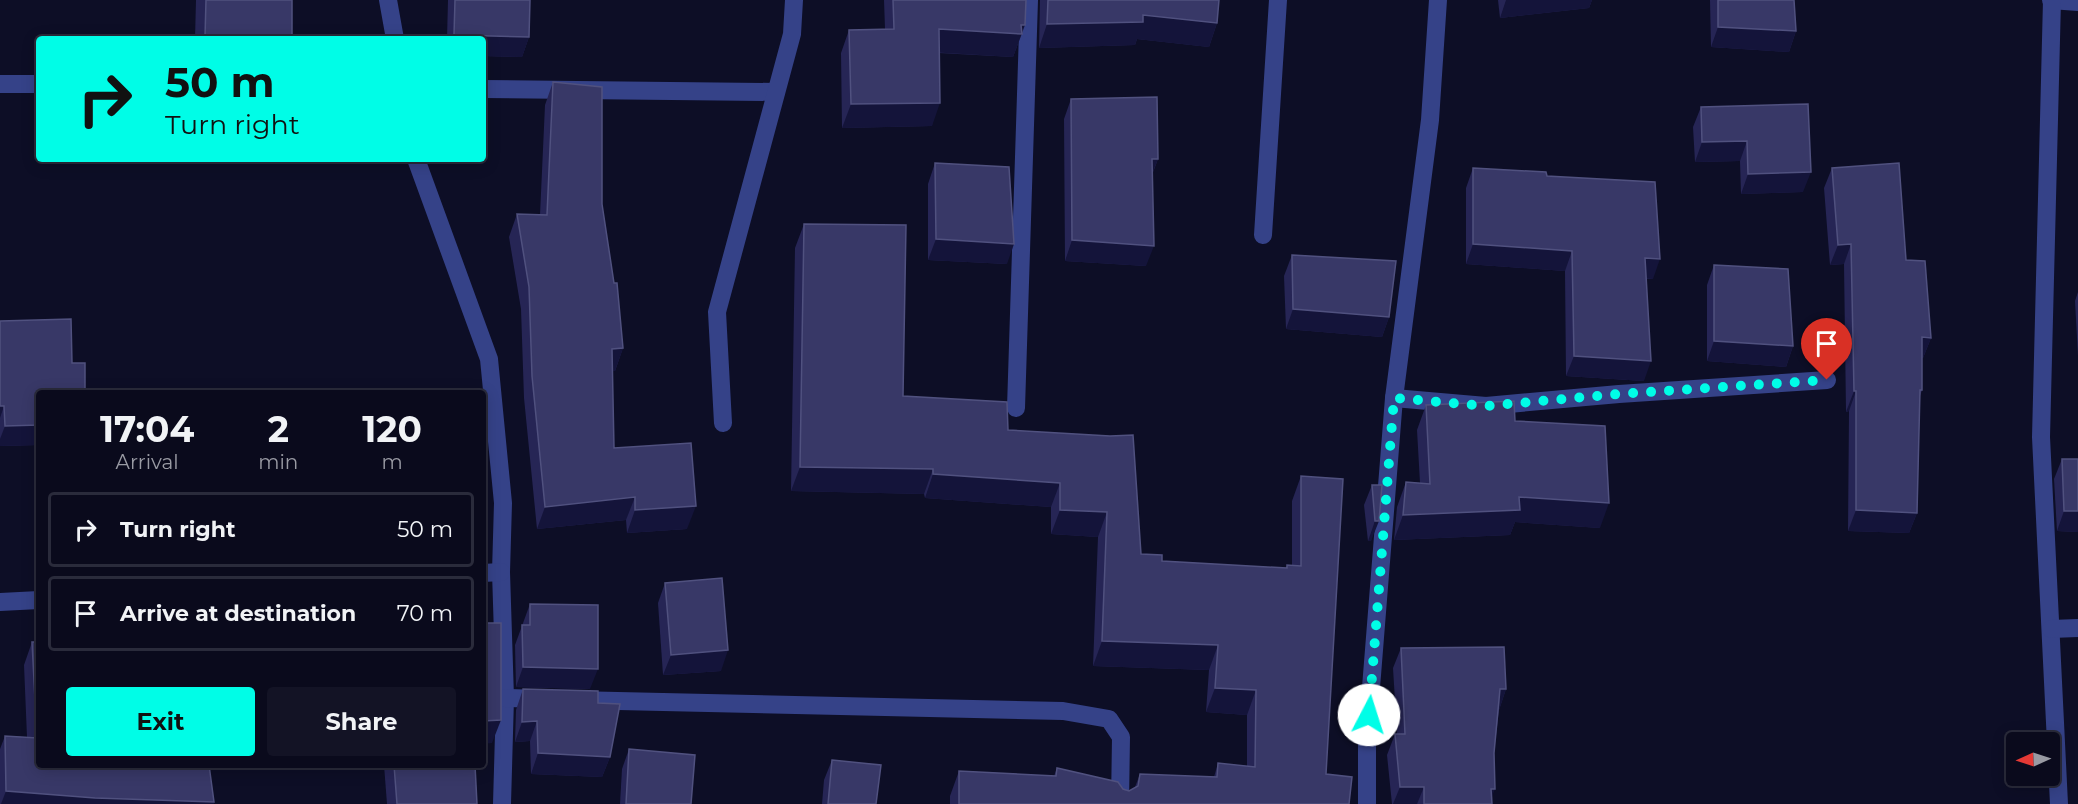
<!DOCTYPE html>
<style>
:root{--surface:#0a0a1c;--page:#131325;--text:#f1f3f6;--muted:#999aa3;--line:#2a2b3b;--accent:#00fde7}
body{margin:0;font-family:Montserrat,sans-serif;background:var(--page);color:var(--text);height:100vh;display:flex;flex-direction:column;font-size:22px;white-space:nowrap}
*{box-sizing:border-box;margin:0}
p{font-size:20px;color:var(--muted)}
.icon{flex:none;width:33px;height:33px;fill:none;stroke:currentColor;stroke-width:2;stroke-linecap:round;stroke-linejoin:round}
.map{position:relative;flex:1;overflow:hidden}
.panel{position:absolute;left:36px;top:390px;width:450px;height:378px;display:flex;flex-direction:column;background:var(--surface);border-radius:6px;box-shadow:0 3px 15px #0003,0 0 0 2px var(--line)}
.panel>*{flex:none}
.hud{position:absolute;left:36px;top:36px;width:450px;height:126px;border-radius:6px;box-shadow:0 3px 15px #0003,0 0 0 2px var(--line);background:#00fde7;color:#111;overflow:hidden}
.needle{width:39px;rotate:267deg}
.controls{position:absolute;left:2006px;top:732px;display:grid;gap:12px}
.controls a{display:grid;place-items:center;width:54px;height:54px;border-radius:6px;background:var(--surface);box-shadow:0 3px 15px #0003,0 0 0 2px var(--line);font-size:30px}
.pin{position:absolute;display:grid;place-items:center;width:51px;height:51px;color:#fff;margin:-62px -26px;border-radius:50% 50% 50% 0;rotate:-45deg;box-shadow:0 0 6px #0007}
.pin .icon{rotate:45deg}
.me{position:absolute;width:66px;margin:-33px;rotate:5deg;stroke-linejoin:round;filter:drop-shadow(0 0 4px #0008)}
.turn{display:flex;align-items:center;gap:21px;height:126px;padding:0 30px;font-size:27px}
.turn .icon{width:78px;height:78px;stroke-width:2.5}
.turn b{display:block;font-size:42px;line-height:51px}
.eta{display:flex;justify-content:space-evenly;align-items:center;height:102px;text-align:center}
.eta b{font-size:36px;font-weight:700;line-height:42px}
.cta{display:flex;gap:12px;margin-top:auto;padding:12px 30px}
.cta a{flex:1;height:69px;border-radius:6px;background:var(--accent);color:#111;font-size:24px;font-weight:700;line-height:69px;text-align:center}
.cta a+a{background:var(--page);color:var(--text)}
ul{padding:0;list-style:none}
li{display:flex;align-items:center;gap:18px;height:75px;margin:0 12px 9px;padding:0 18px;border:3px solid var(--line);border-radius:6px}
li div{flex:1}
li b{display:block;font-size:22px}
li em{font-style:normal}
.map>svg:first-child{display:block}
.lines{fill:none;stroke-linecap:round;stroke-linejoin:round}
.minor{stroke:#354288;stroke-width:18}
.wall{fill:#262555}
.shaded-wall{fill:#14143a}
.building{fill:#383867;stroke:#50517f;stroke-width:1.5}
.route{stroke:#00fde7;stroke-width:10;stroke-dasharray:0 18}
</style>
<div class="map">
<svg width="2078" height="804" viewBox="0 0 2078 804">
<rect width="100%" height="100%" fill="#0d0e26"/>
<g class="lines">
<!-- minor -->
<g class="minor">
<path d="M 388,0 L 395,39"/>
<path d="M 2051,0 L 2078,2"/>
<path d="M 2052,0 L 2041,437 L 2059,804"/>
<path d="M 0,84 L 39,84"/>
<path d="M 483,89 L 776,92"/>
<path d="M 416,159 L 489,359 L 503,503 L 501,572 L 505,698 L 502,804"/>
<path d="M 1263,235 L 1278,0"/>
<path d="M 1394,398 L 1486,406 L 1619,394 L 1827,380"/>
<path d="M 1016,408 L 1029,0"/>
<path d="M 723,423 L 717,312 L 792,34 L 794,0"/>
<path d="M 483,573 L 501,572"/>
<path d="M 0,602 L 39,600"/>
<path d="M 2051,629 L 2078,628"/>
<path d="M 505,698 L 543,699"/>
<path d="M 573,700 L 1063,711 L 1109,719 L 1121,737 L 1120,804"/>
<path d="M 1367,804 L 1367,738 L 1394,398 L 1430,120 L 1438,0"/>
</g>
</g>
<!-- wall -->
<g class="wall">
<path d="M 196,0 L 292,0 L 291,39 L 195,39 Z"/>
<path d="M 448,0 L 530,0 L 529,37 L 522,57 L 483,56 L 483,39 L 447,39 Z"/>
<path d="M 884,0 L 1026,0 L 1022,33 L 1013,57 L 939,53 L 932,126 L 842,128 L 841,53 L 849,30 L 885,29 Z"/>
<path d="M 1040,0 L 1219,0 L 1217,23 L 1209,47 L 1137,39 L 1135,45 L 1039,48 Z"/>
<path d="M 1498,0 L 1592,0 L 1589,8 L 1500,18 Z"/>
<path d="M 1710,0 L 1794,0 L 1796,31 L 1789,52 L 1711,47 Z"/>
<path d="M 553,82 L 602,204 L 623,348 L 615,371 L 612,371 L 614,448 L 687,529 L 627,533 L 626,520 L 537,529 L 524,398 L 521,309 L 509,237 L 517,214 L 540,215 L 545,105 Z"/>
<path d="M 1071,99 L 1158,159 L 1152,175 L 1146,266 L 1065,261 L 1064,119 Z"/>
<path d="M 1808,104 L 1803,192 L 1741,194 L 1740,161 L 1695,162 L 1693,127 L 1701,107 Z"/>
<path d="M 935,163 L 1007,264 L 928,260 L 928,184 Z"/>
<path d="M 1473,168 L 1547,176 L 1653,279 L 1646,279 L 1644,381 L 1566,376 L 1565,271 L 1466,264 L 1466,188 Z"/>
<path d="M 1832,168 L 1906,260 L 1931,338 L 1923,358 L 1922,358 L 1922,390 L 1920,396 L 1917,513 L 1909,533 L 1848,531 L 1849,411 L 1846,412 L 1844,264 L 1830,265 L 1824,188 Z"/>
<path d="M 804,224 L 903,396 L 1008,430 L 1110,436 L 1141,554 L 1162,561 L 1286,568 L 1287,565 L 1292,566 L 1292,501 L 1301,476 L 1326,774 L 1349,804 L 950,804 L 950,796 L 959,771 L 1054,776 L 1057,768 L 1129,791 L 1135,787 L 1140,774 L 1214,777 L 1218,763 L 1247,766 L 1247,715 L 1206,712 L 1209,670 L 1093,666 L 1098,537 L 1051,534 L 1051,507 L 925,498 L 924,494 L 791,491 L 795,248 Z"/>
<path d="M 1292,255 L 1389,317 L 1382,337 L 1286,329 L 1284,276 Z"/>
<path d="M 1714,265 L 1793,346 L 1786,367 L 1707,361 L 1707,285 Z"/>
<path d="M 2078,292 L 2078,356 L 2075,301 Z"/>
<path d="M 0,321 L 72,363 L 39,393 L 39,445 L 0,446 Z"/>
<path d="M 1426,405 L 1515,421 L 1600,528 L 1515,522 L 1510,535 L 1394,540 L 1397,507 L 1406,482 L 1420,483 L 1417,430 Z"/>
<path d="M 2062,459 L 2078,532 L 2057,531 L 2054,479 Z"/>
<path d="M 1372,485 L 1382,485 L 1371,541 L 1368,541 L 1364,505 Z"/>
<path d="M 665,583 L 721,671 L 663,675 L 658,603 Z"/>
<path d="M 530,604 L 590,689 L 516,687 L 515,645 Z"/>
<path d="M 32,642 L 214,802 L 214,804 L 0,804 L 0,749 L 5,736 L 27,737 L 24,665 Z"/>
<path d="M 1401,648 L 1506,689 L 1499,710 L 1494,753 L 1492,804 L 1392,804 L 1387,755 L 1395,734 L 1397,734 L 1393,668 Z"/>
<path d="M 523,689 L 598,703 L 610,757 L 602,777 L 531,774 L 530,741 L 515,742 L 516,710 Z"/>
<path d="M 629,749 L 691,804 L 620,804 L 622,769 Z"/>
<path d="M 832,760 L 876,804 L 822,804 L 824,780 Z"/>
<path d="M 384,765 L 475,765 L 477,804 L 387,804 Z"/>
</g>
<!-- shaded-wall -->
<g class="shaded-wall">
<path d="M 1506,0 L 1592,0 L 1589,8 L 1500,18 Z"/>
<path d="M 1143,15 L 1217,23 L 1209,47 L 1137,39 L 1135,45 L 1039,48 L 1047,24 Z"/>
<path d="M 1025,25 L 1013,57 L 930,52 L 939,29 Z"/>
<path d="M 1718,27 L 1796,31 L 1789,52 L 1711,47 Z"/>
<path d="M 454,35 L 529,37 L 522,57 L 483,56 L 483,39 L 453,39 Z"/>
<path d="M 205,37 L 292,38 L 291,39 L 204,39 Z"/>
<path d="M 940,103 L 932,126 L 842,128 L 851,104 Z"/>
<path d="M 1747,141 L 1740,161 L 1695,162 L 1702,142 Z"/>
<path d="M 1152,159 L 1158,159 L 1150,179 Z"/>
<path d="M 1811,172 L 1803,192 L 1741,194 L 1748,174 Z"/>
<path d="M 936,239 L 1014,244 L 1007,264 L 928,260 Z"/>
<path d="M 1072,240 L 1154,246 L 1146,266 L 1065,261 Z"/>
<path d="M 1473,244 L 1572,251 L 1565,271 L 1466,264 Z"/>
<path d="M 1851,244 L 1844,264 L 1830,265 L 1838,245 Z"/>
<path d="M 1645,258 L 1660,259 L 1653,279 L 1638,278 Z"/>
<path d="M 1293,309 L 1389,317 L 1382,337 L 1286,329 Z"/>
<path d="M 1922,337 L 1931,338 L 1923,358 L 1914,357 Z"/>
<path d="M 1714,341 L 1793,346 L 1786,367 L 1707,361 Z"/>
<path d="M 623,348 L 615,371 L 604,372 L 612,349 Z"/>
<path d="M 1574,356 L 1651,361 L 1644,381 L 1566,376 Z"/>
<path d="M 1854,391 L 1856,391 L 1849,411 L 1846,412 Z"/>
<path d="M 0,406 L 4,406 L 0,418 Z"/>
<path d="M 39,425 L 39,445 L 0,446 L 0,439 L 5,426 Z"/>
<path d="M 800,467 L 933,469 L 924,494 L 791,491 Z"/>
<path d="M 933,474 L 1060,483 L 1051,507 L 925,498 Z"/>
<path d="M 635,497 L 626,520 L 537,529 L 545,507 Z"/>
<path d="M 1519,497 L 1609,503 L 1600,528 L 1515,522 L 1510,535 L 1394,540 L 1403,515 Z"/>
<path d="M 696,506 L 687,529 L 627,533 L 635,510 Z"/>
<path d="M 1060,510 L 1107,512 L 1098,537 L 1051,534 Z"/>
<path d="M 1856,510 L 1917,513 L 1909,533 L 1848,531 Z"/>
<path d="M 2064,511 L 2078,511 L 2078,532 L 2057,531 Z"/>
<path d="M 1375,521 L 1379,521 L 1371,541 L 1368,541 Z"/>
<path d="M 1102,641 L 1218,645 L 1209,670 L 1093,666 Z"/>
<path d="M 728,650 L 721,671 L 663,675 L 671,655 Z"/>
<path d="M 523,667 L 598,669 L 590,689 L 516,687 Z"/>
<path d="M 1215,688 L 1256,690 L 1247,715 L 1206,712 Z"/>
<path d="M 1500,689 L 1506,689 L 1499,710 Z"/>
<path d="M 501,720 L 492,743 L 483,744 L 483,721 Z"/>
<path d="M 537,721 L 530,741 L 515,742 L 522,722 Z"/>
<path d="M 538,753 L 610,757 L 602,777 L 531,774 Z"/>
<path d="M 1400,787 L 1424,787 L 1417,804 L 1393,804 Z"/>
<path d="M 1491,789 L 1495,789 L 1489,804 Z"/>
<path d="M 6,791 L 214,802 L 214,804 L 1,804 Z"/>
</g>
<!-- building -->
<g class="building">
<path d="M 206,0 L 292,0 L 292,38 L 205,37 Z"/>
<path d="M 455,0 L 530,0 L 529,37 L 454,35 Z"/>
<path d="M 893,0 L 1026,0 L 1025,25 L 1021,25 L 1022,34 L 939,29 L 940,103 L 851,104 L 849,30 L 894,29 Z"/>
<path d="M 1048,0 L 1219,0 L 1217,23 L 1143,15 L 1143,22 L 1047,24 Z"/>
<path d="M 1718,0 L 1794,0 L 1796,31 L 1718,27 Z"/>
<path d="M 553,82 L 602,87 L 602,204 L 614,283 L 617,283 L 623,348 L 612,349 L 614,448 L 691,443 L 696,506 L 635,510 L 635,497 L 545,507 L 532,376 L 529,287 L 517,214 L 547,215 Z"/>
<path d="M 1157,97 L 1158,159 L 1152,159 L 1154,246 L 1072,240 L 1071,99 Z"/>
<path d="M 1808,104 L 1811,172 L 1748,174 L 1747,141 L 1702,142 L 1701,107 Z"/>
<path d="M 935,163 L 1009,167 L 1014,244 L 936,239 Z"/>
<path d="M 1899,163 L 1906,260 L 1925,261 L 1931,338 L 1922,337 L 1922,390 L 1920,390 L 1917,513 L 1856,510 L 1856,391 L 1854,391 L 1851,244 L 1838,245 L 1832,168 Z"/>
<path d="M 1473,168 L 1546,172 L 1547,176 L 1655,182 L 1660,259 L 1645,258 L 1651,361 L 1574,356 L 1572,251 L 1473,244 Z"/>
<path d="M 804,224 L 906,225 L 903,396 L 1007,402 L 1008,430 L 1110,436 L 1133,435 L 1141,554 L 1162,555 L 1162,561 L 1287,568 L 1287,565 L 1301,566 L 1301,476 L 1343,479 L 1326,774 L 1352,777 L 1349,804 L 959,804 L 959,771 L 1056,776 L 1057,768 L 1118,782 L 1123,789 L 1129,791 L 1138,786 L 1140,774 L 1217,777 L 1218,763 L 1255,767 L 1256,690 L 1215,688 L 1218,645 L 1102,641 L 1107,512 L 1060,510 L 1060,483 L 933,474 L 933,469 L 800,467 Z"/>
<path d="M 1292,255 L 1396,261 L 1389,317 L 1293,309 Z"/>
<path d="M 1714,265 L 1788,269 L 1793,346 L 1714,341 Z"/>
<path d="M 71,319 L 72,363 L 85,363 L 85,393 L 39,393 L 39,425 L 5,426 L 4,406 L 0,406 L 0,321 Z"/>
<path d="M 1514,401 L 1515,421 L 1605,426 L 1609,503 L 1519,497 L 1520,510 L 1403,515 L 1406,482 L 1430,484 L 1426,405 Z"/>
<path d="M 2062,459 L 2078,459 L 2078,511 L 2064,511 Z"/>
<path d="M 1372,485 L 1382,485 L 1379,521 L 1375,521 Z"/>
<path d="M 722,578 L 728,650 L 671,655 L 665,583 Z"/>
<path d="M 530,604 L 598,605 L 598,669 L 523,667 L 522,625 L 530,625 Z"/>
<path d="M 483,623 L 501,623 L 501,720 L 483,721 Z"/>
<path d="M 32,642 L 39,642 L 39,765 L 209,765 L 214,802 L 95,798 L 6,791 L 5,736 L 37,738 Z"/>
<path d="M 1504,647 L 1506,689 L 1500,689 L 1494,753 L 1495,789 L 1491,789 L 1492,804 L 1424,804 L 1424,787 L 1400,787 L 1395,734 L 1405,734 L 1401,648 Z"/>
<path d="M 523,689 L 598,691 L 598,703 L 620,704 L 610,757 L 538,753 L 537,721 L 522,722 Z"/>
<path d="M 629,749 L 695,755 L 691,804 L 626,804 Z"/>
<path d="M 832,760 L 881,765 L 876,804 L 828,804 Z"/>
<path d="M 394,765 L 475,765 L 477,804 L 397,804 Z"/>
</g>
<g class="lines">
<!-- route -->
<path class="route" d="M 1369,715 L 1394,398 L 1486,406 L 1619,394 L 1827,380"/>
</g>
</svg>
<div class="controls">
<a><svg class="needle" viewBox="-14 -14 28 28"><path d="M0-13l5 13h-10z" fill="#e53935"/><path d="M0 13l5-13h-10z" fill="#999aa3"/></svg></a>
</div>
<div class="pin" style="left:1827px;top:380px;background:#d93025"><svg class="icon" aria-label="arrive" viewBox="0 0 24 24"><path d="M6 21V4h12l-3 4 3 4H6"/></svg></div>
<svg class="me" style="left:1369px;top:715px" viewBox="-20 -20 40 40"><circle r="19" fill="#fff"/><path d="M0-13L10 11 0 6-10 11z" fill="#00fde7"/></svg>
<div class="hud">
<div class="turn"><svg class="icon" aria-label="right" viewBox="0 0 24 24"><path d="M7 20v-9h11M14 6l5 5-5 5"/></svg><div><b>50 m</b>Turn right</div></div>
</div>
<section class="panel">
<div class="eta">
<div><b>17:04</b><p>Arrival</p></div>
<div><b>2</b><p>min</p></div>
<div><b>120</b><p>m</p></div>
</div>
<ul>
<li><svg class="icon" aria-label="right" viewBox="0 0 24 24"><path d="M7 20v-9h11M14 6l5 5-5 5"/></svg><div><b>Turn right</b></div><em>50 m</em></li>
<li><svg class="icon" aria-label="arrive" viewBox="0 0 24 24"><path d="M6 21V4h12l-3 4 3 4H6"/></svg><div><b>Arrive at destination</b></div><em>70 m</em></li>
</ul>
<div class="cta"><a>Exit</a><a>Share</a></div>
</section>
</div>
